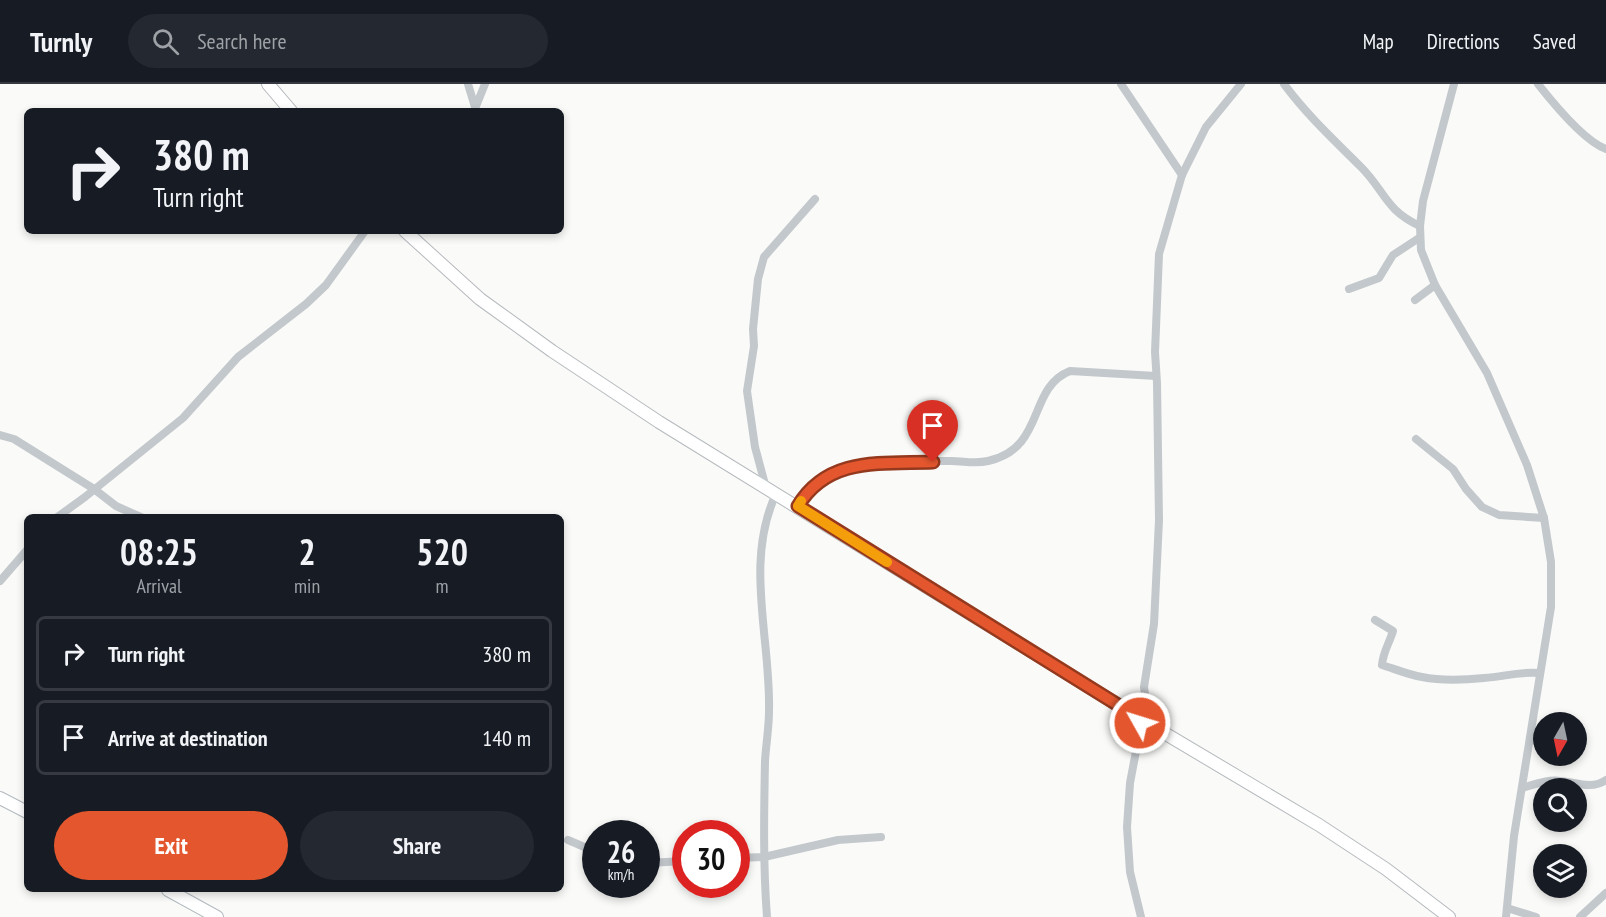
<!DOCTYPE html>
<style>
:root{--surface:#171b24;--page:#242831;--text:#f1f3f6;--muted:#9ea1a6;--line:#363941;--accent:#e4572e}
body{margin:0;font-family:"PT Sans Narrow",sans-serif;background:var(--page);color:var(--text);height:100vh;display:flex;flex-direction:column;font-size:22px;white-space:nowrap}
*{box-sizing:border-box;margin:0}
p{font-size:20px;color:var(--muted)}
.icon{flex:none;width:33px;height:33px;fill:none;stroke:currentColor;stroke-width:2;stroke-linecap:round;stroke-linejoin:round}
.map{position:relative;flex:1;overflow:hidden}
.drawer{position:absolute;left:24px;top:430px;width:540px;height:378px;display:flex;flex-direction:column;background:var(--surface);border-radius:9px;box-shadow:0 3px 9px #0003}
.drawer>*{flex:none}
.guide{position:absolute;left:24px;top:24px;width:540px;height:126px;border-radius:9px;box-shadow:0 3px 9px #0003;background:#171b24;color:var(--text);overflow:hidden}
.needle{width:39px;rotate:189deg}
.controls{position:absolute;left:1533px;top:628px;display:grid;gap:12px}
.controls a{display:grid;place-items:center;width:54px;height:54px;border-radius:50%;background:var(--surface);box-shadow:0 3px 9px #0003;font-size:30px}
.speed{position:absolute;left:582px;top:736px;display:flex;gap:12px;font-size:30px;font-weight:700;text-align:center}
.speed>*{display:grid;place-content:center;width:78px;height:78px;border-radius:50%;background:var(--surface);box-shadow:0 3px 9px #0003;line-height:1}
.speed small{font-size:15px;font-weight:400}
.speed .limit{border:9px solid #d22;background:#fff;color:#111}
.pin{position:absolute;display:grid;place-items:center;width:51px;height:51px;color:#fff;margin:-62px -26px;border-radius:50% 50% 50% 0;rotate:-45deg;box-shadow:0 0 6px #0007}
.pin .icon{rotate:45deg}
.me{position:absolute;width:66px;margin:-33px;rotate:309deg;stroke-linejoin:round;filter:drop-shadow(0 0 4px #0008)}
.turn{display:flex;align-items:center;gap:21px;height:126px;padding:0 30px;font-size:27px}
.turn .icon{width:78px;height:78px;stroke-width:2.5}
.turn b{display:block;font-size:42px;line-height:51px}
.eta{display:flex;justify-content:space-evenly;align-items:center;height:102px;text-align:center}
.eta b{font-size:36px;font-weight:700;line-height:42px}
.button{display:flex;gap:12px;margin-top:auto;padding:12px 30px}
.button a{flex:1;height:69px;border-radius:36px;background:var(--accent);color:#fff;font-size:24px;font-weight:700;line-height:69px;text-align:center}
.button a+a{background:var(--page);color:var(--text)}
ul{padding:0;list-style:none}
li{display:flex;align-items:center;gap:18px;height:75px;margin:0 12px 9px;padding:0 18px;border:3px solid var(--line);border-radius:9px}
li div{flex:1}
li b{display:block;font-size:22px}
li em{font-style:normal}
header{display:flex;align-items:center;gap:36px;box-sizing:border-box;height:84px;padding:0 30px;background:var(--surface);border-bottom:2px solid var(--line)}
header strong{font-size:28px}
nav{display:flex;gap:33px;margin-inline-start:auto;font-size:21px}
.search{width:420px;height:54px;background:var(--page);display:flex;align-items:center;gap:15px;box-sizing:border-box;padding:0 21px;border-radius:33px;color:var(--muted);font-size:22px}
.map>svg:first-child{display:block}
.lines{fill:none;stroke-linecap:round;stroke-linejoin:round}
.secondary-casing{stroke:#b3babf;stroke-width:14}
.primary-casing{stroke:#b5babe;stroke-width:14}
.street{stroke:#c3c8cc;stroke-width:8}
.secondary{stroke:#fff;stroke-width:12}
.primary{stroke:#fff;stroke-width:12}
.route-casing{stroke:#94391e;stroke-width:15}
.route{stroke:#e4572e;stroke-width:10}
.slow{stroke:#f59e0b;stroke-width:10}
</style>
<header>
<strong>Turnly</strong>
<div class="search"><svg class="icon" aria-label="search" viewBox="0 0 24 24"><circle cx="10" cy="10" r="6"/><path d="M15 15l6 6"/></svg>Search here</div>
<nav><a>Map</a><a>Directions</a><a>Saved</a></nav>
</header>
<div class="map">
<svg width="1606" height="833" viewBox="0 0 1606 833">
<rect width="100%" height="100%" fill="#fafaf8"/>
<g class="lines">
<defs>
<g id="secondary">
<path d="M 0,714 L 27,728"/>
<path d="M 168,806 L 217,833"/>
</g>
<g id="primary">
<path d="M 268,0 L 291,27"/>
<path d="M 405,147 L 480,215 L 552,267 L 659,338 L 1139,634 L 1319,741 L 1386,785 L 1449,833"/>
</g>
</defs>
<!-- secondary casing -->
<use href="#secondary" class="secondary-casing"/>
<!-- primary casing -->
<use href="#primary" class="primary-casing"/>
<!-- street -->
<g class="street">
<path d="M 468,0 L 475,23"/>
<path d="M 1121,0 L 1182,91"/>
<path d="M 1284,0 C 1307,31 1334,56 1361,83 C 1385,107 1385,126 1420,142"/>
<path d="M 1454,0 L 1423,117 L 1420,142 L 1421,166 L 1435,201 L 1487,289 L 1527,381 L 1544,434 L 1551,478 L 1551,523 L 1514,752 L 1506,833"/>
<path d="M 1538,0 C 1553,19 1584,57 1606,65"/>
<path d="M 474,27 L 485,0"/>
<path d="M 1349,205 L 1379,194 L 1393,171 L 1419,154"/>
<path d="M 1415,216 L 1435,201"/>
<path d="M 0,351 L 14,355 L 94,405 L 116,422 L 143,434"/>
<path d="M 1416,355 L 1453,385 L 1466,405 L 1482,423 L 1499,431 L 1544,434"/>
<path d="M 766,404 L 755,363 L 747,307 L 754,262 L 753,245 L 758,195 L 764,173 L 815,115"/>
<path d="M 798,422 C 805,411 813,399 825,392 C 856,376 916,377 951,377 C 964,377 975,380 988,377 C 1046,364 1027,304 1070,287 L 1156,292"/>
<path d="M 56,434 L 85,413 L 183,334 L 238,273 L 306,220 L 326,201 L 365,147"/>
<path d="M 0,497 L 27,466"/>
<path d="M 1375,536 L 1393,547 C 1389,560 1383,568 1382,581 C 1395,585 1409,591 1422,593 C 1442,597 1464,596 1484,594 C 1503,593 1520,587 1540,589"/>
<path d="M 1139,634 L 1140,646 L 1130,699 L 1127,743 L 1130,788 L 1141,833"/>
<path d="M 1149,639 L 1144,603 L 1154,540 L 1159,436 L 1157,299 L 1155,268 L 1159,170 L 1182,91 L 1206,43 L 1241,0"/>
<path d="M 1522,704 C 1533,701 1548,695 1560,697 C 1576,698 1591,706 1606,696"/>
<path d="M 568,756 L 596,768"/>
<path d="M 736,774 L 764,773 L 838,756 L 881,753"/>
<path d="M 646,779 L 686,777"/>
<path d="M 1507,824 L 1536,833"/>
<path d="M 767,833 C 763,781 764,729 765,677 C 766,660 769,644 769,627 C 771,555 744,478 776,410"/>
<path d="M 1580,833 L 1606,809"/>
</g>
<!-- secondary -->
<use href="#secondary" class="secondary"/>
<!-- primary -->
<use href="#primary" class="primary"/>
</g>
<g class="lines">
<defs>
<path id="route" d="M 933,378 C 882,380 828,372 798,422 L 1139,634 L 1140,639"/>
</defs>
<!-- route casing -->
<use href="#route" class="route-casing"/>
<!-- route -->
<use href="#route" class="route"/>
<!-- slow -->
<path class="slow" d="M 801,417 L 798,422 L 887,478"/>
</g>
</svg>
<div class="controls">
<a><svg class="needle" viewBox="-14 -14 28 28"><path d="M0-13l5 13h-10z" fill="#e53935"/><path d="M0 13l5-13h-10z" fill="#9ea1a6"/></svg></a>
<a><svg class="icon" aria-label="search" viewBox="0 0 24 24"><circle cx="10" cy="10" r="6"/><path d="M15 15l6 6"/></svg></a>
<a><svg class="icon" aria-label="layers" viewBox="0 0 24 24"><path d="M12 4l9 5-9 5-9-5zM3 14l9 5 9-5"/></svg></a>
</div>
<div class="speed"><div>26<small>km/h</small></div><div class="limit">30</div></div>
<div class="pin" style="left:933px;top:378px;background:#d93025"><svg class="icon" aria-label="arrive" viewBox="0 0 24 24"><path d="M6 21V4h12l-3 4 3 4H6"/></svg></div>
<svg class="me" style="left:1140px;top:639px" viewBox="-20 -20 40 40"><circle r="17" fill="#e4572e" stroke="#fff" stroke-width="3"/><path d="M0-11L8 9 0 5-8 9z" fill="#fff"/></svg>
<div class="guide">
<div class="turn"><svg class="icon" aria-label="right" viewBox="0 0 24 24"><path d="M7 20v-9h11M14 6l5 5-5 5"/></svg><div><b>380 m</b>Turn right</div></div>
</div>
<section class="drawer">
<div class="eta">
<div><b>08:25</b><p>Arrival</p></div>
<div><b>2</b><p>min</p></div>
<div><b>520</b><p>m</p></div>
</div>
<ul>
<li><svg class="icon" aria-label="right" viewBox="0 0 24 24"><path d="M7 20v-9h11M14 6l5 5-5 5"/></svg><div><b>Turn right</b></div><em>380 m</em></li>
<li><svg class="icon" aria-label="arrive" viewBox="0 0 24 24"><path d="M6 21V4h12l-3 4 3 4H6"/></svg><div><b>Arrive at destination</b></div><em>140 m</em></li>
</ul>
<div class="button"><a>Exit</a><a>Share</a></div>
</section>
</div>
